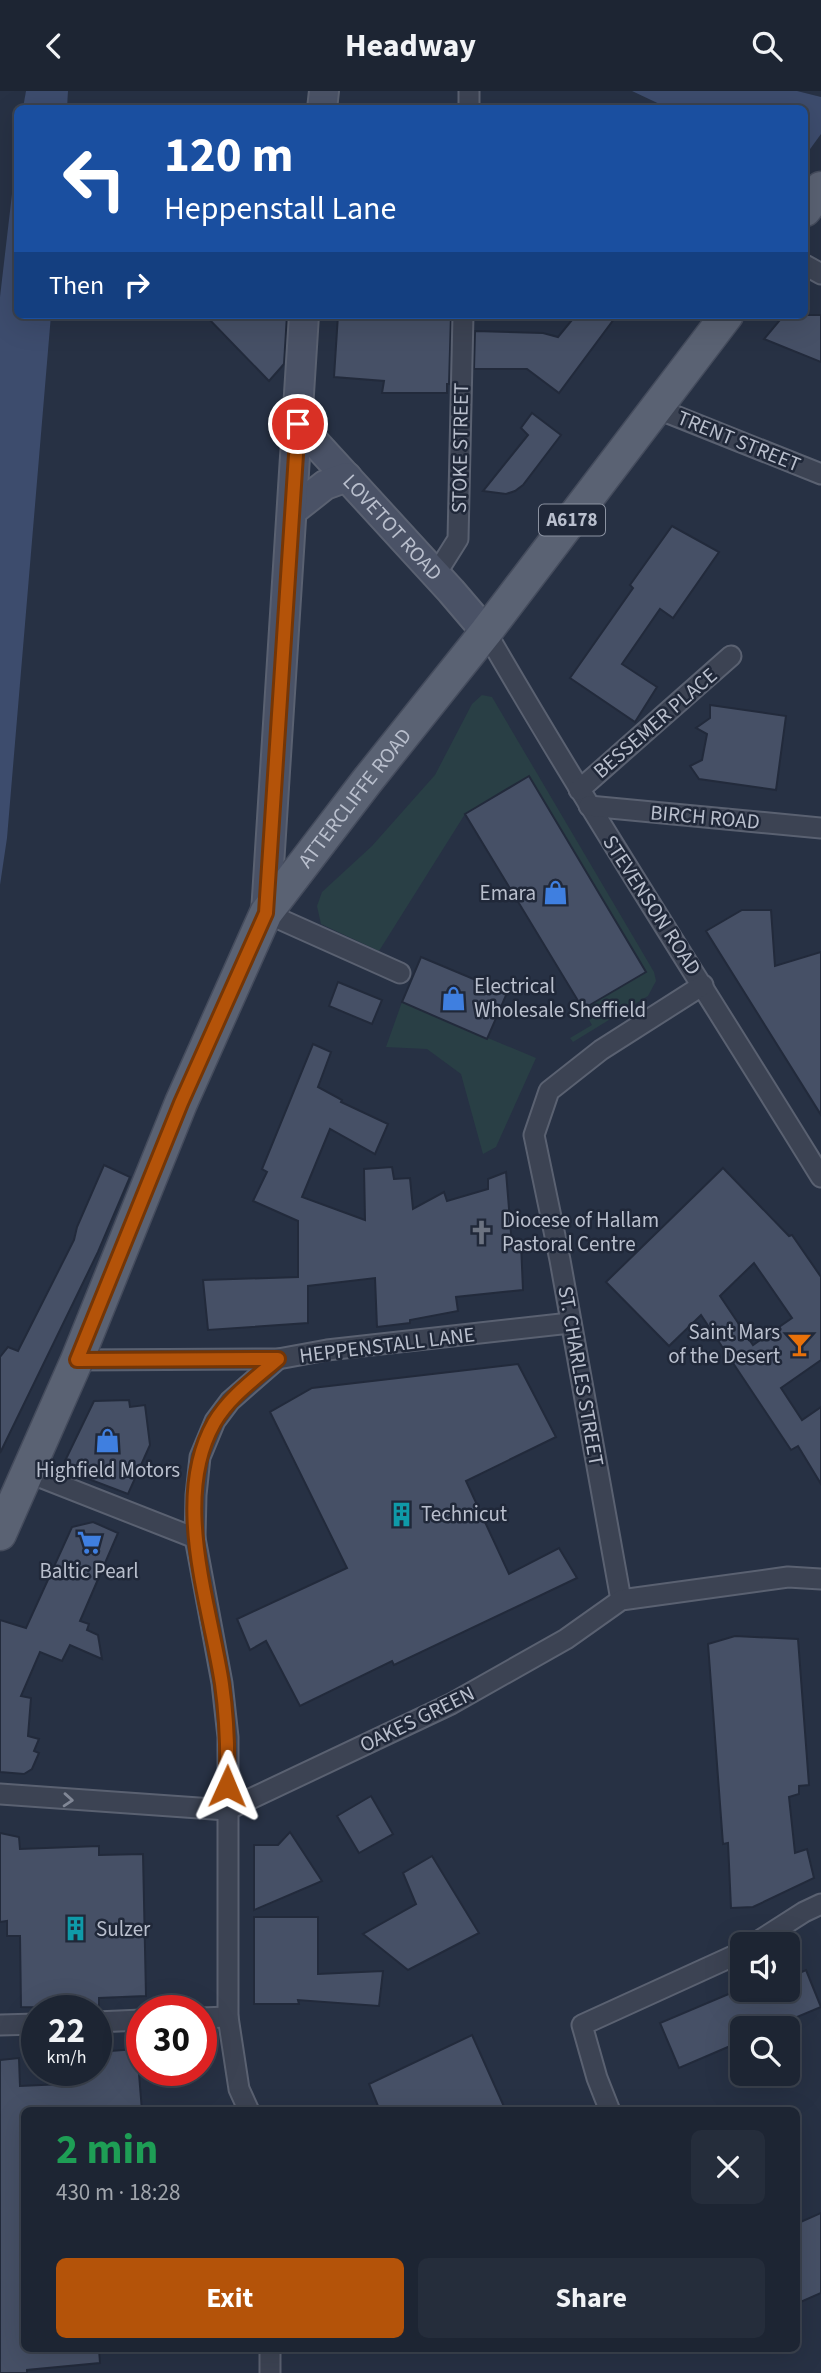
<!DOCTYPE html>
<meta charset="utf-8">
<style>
:root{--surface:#1d2533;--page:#252d3b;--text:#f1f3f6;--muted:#a0a5ac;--line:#3b424e;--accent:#b45309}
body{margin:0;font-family:"Source Sans 3",sans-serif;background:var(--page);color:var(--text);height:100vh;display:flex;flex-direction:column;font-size:26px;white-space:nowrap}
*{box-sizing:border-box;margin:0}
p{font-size:23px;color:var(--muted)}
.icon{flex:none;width:38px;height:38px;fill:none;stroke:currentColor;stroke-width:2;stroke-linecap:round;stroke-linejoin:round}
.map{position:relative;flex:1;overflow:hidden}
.details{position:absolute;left:21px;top:2016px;width:779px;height:245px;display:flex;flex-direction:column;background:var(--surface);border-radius:10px;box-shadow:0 7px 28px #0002,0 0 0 2px var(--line)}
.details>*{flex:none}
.guide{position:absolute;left:14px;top:14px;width:794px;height:214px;border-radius:10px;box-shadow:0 7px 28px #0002,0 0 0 2px var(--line);background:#1a4fa0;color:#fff;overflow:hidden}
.fabs{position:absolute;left:730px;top:1841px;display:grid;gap:14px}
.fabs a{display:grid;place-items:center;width:70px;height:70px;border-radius:10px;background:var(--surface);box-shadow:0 7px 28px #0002,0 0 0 2px var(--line);font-size:35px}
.speed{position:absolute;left:21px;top:1904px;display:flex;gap:14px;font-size:35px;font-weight:700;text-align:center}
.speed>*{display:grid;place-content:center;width:91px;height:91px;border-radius:50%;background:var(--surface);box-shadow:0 7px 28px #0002,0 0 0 2px var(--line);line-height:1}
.speed small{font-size:18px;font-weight:400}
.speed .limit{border:10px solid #d22;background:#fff;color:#111}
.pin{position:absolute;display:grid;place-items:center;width:60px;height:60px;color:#fff;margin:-30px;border:4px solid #fff;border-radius:50%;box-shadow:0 2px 7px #0007}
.me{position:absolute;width:77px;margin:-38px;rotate:1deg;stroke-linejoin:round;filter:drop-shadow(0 0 5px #0008)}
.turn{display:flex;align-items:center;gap:24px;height:147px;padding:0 35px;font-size:32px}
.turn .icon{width:91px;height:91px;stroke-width:2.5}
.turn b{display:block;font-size:49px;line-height:60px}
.then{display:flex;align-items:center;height:66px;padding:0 35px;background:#0003;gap:14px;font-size:26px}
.round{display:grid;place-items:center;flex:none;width:74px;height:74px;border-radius:10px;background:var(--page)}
.summary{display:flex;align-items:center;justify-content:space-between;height:119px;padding:0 35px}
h1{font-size:42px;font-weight:700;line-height:52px;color:#1e9e55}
.button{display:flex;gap:14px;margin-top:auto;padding:14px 35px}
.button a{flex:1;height:80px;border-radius:10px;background:var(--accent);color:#fff;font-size:28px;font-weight:700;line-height:80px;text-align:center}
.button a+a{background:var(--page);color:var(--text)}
header{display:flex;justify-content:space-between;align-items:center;height:91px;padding:0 35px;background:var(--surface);font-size:32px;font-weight:700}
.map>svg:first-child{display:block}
.green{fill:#293f45}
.water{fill:#3d4c6d}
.pier{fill:#273144}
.building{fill:#465066;stroke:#222a3b;stroke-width:2;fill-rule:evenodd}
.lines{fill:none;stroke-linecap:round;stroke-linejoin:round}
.street-casing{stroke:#5a6171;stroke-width:23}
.secondary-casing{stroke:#5a6171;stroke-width:32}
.primary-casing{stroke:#454c5d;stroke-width:35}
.street{stroke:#3c4353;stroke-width:19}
.secondary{stroke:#4a5266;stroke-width:28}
.primary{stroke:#5a6273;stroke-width:32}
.oneway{stroke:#818796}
.route-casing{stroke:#753606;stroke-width:18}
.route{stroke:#b45309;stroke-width:12}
.labels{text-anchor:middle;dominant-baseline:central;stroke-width:5;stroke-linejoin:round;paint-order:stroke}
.shield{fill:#202839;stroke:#8b92a1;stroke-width:2}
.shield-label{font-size:19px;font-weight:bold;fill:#b9bfcd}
.street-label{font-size:21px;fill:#b9bfcd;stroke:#202839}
.poi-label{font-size:21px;fill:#b9bfcd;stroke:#202839;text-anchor:start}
</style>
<header><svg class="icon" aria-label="back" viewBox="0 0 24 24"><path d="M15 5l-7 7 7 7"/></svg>Headway<svg class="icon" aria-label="search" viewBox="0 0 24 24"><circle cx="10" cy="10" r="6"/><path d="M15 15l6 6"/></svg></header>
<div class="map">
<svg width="821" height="2282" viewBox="0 0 821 2282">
<rect width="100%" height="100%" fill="#273144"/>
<!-- green -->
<g class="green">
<path d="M 482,604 L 492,606 L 654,881 L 656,890 L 648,905 L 573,951 L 570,947 L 592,934 L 583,918 L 646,880 L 529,685 L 465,723 L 379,860 L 321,833 L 317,815 L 322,801 L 372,755 L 435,684 L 472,613 Z"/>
<path d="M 402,911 L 536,967 L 496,1056 L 483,1063 L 461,983 L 427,958 L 386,956 Z"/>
</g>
<!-- water -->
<g class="water">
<path d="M 26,0 L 68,0 L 67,17 L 23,17 Z"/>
<path d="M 632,0 L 797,0 L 821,6 L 821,86 L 805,84 L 805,18 L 668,17 Z"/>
<path d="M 17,60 L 18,224 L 51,224 L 7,747 L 0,794 L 0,206 Z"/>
</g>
<!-- pier -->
<path class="pier" d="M 821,43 L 821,89 L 805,87 L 805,65 Z"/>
<!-- building -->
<g class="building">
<path d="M 205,224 L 287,224 L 284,273 L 269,290 Z"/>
<path d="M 338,224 L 451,224 L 449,293 L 447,293 L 447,302 L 382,302 L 384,290 L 334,286 Z"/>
<path d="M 576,224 L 617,224 L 559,302 L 527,278 L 474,278 L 475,240 L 543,242 L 558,246 Z"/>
<path d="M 784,224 L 821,224 L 821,271 L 764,248 Z"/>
<path d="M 532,322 L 561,344 L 523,394 L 515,400 L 506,403 L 483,400 L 528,344 L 521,337 Z"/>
<path d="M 672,435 L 719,461 L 673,527 L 660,518 L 622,573 L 657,596 L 635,631 L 570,587 L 633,497 L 630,494 Z"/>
<path d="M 710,614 L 786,625 L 776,699 L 699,688 L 690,675 L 702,669 L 707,643 L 696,637 L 710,627 Z"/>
<path d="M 529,685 L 646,881 L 583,918 L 465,723 Z"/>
<path d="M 742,819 L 771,819 L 775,875 L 821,861 L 821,1024 L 706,840 Z"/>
<path d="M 421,866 L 507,902 L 487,948 L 402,911 Z"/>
<path d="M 338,891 L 382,909 L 372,933 L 329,915 Z"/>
<path d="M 313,953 L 331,961 L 318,996 L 342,1009 L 341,1011 L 388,1033 L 375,1063 L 330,1038 L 302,1106 L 365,1129 L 364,1078 L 392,1076 L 394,1088 L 410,1087 L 413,1118 L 444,1101 L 447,1110 L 488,1098 L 488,1088 L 506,1081 L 512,1154 L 521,1152 L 523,1199 L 456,1206 L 458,1220 L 410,1229 L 410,1232 L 377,1236 L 375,1187 L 308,1195 L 308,1232 L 208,1239 L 203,1189 L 298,1186 L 298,1130 L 253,1110 L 267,1081 L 262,1078 Z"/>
<path d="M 104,1074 L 130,1086 L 98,1161 L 0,1362 L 0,1266 L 8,1256 L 18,1260 L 74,1149 L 77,1136 Z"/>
<path d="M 723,1077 L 789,1145 L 792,1144 L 821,1186 L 821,1269 L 781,1297 L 802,1329 L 821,1316 L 821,1393 L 798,1355 L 791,1359 L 701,1224 L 669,1255 L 606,1191 ZM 754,1172 L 792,1227 L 753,1254 L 720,1205 Z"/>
<path d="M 518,1273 L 556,1346 L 466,1390 L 509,1483 L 559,1457 L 577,1487 L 394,1574 L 392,1570 L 300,1615 L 266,1550 L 250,1559 L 237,1528 L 347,1477 L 270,1321 L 312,1297 Z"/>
<path d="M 129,1309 L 130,1316 L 145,1314 L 150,1354 L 128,1403 L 70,1381 L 64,1372 L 94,1310 Z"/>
<path d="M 93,1431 L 118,1442 L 80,1530 L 89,1533 L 87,1539 L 98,1544 L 102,1568 L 70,1554 L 62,1570 L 40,1561 L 21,1605 L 31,1607 L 28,1645 L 39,1648 L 34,1660 L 39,1662 L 32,1678 L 24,1683 L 0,1681 L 0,1529 L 26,1537 L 72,1436 Z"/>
<path d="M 735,1545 L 798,1548 L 809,1694 L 799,1695 L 799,1703 L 789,1706 L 795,1762 L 807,1758 L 814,1787 L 753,1816 L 731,1817 L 728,1752 L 723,1753 L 708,1553 Z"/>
<path d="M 371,1705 L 393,1743 L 359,1762 L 337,1725 Z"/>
<path d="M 290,1741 L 322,1790 L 254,1819 L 254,1754 L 278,1754 Z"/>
<path d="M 0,1742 L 19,1746 L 20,1758 L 99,1755 L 99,1764 L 143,1763 L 146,1905 L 99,1907 L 99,1917 L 21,1916 L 20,1845 L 7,1845 L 7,1830 L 0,1831 Z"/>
<path d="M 432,1765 L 479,1842 L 408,1879 L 363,1843 L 416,1813 L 403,1782 Z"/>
<path d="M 254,1826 L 318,1826 L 318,1883 L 383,1880 L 379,1915 L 298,1909 L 299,1913 L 254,1913 Z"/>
<path d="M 806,1879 L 821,1916 L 771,1937 L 742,1937 L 742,1950 L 679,1977 L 660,1932 L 738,1899 L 788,1899 L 788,1887 Z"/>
<path d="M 472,1944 L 506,2020 L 380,2020 L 369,1993 Z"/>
<path d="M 137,1958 L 142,2020 L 24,2020 L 24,2258 L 99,2258 L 100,2272 L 27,2279 L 27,2282 L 0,2282 L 0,1969 L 19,1967 L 20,1995 L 63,1993 L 62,1979 L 96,1979 L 96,1961 Z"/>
<path d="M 821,2122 L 821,2202 L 796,2213 L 796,2133 Z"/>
</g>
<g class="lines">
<defs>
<g id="street">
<path d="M 469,18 L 469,0"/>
<path d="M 805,174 L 821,183"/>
<path d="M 658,318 L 821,383"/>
<path d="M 436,483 L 458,448 L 463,224"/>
<path d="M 486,541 C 593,726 709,904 821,1086"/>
<path d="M 579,699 L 731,565"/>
<path d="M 589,715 L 821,737"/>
<path d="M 266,822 L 400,882"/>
<path d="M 77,1269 L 278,1268 L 327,1259 L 570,1232"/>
<path d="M 27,1381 L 195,1447"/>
<path d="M 621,1509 L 560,1169 L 534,1044 L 549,1000 L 601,959 L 703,894"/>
<path d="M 0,1703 L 227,1719 L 451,1613 L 566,1548 L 621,1509 L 788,1486 L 821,1488"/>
<path d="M 754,1853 L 804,1821 L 821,1813"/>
<path d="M 201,1927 L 228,1926"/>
<path d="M 96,1931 L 142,1929"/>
<path d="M 0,1934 L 37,1933"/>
<path d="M 249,2020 L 239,1998 L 228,1926 L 228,1646 L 222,1592 L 195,1447 L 196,1404 L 200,1366 L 215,1330 L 230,1310 L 278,1268"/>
<path d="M 610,2020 L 597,1987 L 582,1934 L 742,1861"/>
<path d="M 270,2282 L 270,2258"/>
</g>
<g id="secondary">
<path d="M 322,18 L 324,0"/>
<path id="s1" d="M 298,333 L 451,500 L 486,541"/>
<path d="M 292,420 L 325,394 L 347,386"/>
<path d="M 266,822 L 304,224"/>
</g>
<g id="primary">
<path d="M 805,119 L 821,97"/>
<path id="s2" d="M 0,1443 L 77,1269 L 181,1012 L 266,822 L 367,690 L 486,541 L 727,224"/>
</g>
</defs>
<!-- street casing -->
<use href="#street" class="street-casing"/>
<!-- secondary casing -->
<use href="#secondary" class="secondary-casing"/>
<!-- primary casing -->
<use href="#primary" class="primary-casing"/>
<!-- street -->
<use href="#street" class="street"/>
<!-- secondary -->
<use href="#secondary" class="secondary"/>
<!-- primary -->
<use href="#primary" class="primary"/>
</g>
<!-- one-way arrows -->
<defs><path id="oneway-chevron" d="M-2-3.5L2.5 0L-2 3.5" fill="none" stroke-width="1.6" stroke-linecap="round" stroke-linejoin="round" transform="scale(1.75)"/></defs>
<use class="oneway" href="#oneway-chevron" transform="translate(68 1709) rotate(4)"/>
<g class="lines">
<defs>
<path id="route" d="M 227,1695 C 228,1660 227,1628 222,1593 C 210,1513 171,1408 214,1332 C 229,1306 256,1287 278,1268 L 77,1269 L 181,1012 L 266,822 L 298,333"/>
</defs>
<!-- route casing -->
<use href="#route" class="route-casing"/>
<!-- route -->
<use href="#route" class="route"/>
</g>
<!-- icons -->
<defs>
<symbol id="shop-bare" viewBox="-9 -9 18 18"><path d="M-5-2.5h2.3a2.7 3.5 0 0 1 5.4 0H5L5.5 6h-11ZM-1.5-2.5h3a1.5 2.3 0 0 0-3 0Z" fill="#3f7fe0" stroke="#202839" stroke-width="2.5" paint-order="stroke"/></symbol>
<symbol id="church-bare" viewBox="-9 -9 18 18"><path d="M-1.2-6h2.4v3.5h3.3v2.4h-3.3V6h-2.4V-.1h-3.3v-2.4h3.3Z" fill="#6b7280" stroke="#202839" stroke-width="2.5" paint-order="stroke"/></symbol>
<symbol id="bar-bare" viewBox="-9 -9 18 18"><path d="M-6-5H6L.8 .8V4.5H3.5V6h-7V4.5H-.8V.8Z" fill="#e8710a" stroke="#202839" stroke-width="2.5" paint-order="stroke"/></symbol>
<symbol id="building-bare" viewBox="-9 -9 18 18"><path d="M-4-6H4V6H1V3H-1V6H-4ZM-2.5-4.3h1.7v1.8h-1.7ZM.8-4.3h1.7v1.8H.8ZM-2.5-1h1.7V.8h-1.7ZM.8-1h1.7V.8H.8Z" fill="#0f9aa8" stroke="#202839" stroke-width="2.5" paint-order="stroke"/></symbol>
<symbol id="supermarket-bare" viewBox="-9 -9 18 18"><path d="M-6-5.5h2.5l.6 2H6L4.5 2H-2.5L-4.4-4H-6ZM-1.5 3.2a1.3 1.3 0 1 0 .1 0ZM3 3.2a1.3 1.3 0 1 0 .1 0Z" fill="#3f7fe0" stroke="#202839" stroke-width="2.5" paint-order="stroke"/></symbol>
</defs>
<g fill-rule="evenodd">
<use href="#shop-bare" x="538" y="784" width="35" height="35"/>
<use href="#shop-bare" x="436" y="890" width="35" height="35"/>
<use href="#church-bare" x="464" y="1124" width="35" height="35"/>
<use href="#bar-bare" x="782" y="1236" width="35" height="35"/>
<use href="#shop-bare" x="90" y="1332" width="35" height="35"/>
<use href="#building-bare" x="384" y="1406" width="35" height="35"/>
<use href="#supermarket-bare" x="72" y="1434" width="35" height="35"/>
<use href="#building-bare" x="58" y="1820" width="35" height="35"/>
</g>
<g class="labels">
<!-- shield labels -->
<rect class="shield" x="539" y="413.5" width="66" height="31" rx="5"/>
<g class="shield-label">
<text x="572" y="429">A6178</text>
</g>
<!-- street labels -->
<g class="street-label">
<text transform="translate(739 350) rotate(22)">TRENT STREET</text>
<text transform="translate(460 357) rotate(-89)">STOKE STREET</text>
<text stroke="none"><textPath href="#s1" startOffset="140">LOVETOT ROAD</textPath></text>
<text transform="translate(655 632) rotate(-41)">BESSEMER PLACE</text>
<text stroke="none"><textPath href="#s2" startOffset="821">ATTERCLIFFE ROAD</textPath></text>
<text transform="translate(705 726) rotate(5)">BIRCH ROAD</text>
<text transform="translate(652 814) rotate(57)">STEVENSON ROAD</text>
<text transform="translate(387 1254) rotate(-7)">HEPPENSTALL LANE</text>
<text transform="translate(581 1285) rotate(80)">ST. CHARLES STREET</text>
<text transform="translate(417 1628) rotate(-26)">OAKES GREEN</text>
</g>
<!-- poi labels -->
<g class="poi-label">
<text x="536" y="802" text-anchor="end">Emara</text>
<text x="474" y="895">Electrical<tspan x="474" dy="24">Wholesale Sheffield</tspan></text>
<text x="502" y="1129">Diocese of Hallam<tspan x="502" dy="24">Pastoral Centre</tspan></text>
<text x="780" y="1241" text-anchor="end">Saint Mars<tspan x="780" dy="24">of the Desert</tspan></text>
<text x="108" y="1379" text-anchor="middle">Highfield Motors</text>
<text x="421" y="1423">Technicut</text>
<text x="89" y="1480" text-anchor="middle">Baltic Pearl</text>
<text x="96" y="1838">Sulzer</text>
</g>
</g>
</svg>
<div class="fabs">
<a><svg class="icon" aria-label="sound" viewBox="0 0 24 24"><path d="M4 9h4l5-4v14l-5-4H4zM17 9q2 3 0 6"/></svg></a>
<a><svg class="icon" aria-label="search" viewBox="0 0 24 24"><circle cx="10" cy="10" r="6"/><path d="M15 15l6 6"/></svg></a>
</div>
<div class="speed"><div>22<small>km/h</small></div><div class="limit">30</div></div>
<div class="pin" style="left:298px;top:333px;background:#d93025"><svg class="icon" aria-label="arrive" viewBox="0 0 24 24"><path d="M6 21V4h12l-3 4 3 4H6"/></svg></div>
<svg class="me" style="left:227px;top:1695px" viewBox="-20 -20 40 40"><path d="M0-17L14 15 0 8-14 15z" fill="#b45309" stroke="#fff" stroke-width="4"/></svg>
<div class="guide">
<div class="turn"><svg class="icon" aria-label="left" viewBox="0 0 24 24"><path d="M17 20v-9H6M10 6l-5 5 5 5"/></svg><div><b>120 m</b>Heppenstall Lane</div></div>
<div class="then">Then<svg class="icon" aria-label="right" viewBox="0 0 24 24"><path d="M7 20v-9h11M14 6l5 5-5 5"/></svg></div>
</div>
<section class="details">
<div class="summary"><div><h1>2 min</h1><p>430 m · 18:28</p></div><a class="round"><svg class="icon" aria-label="close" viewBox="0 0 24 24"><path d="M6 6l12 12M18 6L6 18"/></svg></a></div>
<div class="button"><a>Exit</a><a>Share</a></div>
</section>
</div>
